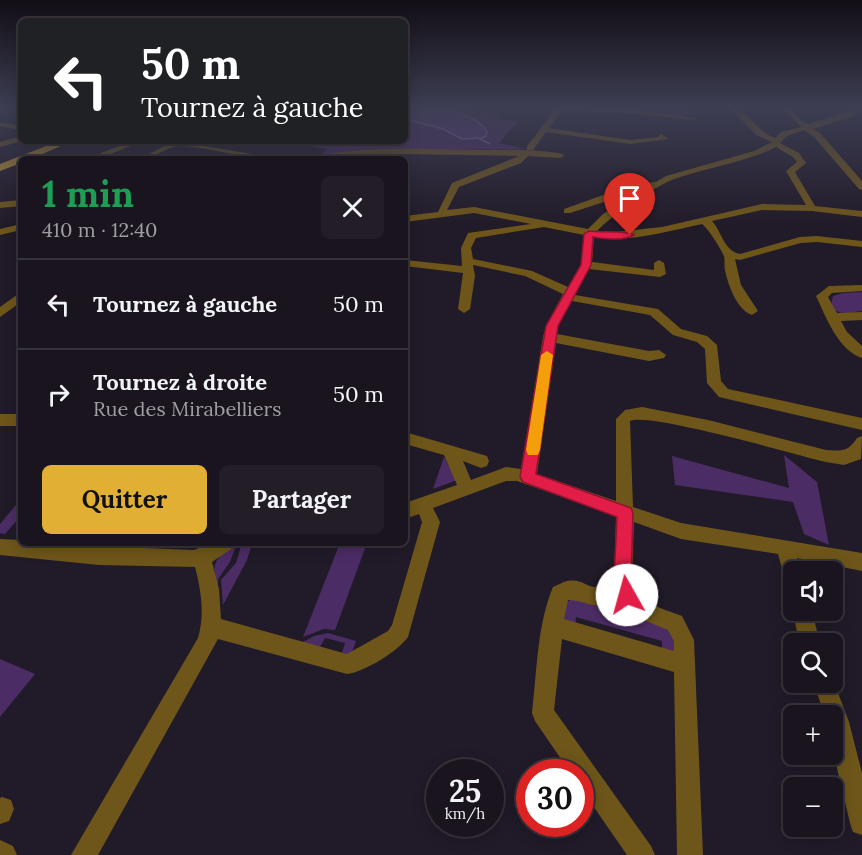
<!DOCTYPE html>
<html lang="fr">
<meta charset="utf-8">
<style>
:root{--surface:#19141e;--page:#221d27;--text:#f1f3f6;--muted:#9f9ea4;--line:#37333c;--accent:#e1af34}
body{margin:0;font-family:Lora,serif;background:var(--page);color:var(--text);height:100vh;display:flex;flex-direction:column;font-size:22px;white-space:nowrap}
*{box-sizing:border-box;margin:0}
p{font-size:20px;color:var(--muted)}
.icon{flex:none;width:33px;height:33px;fill:none;stroke:currentColor;stroke-width:2;stroke-linecap:round;stroke-linejoin:round}
.map{position:relative;flex:1;overflow:hidden}
.drawer{position:absolute;left:18px;top:156px;width:390px;height:390px;display:flex;flex-direction:column;background:var(--surface);border-radius:9px;box-shadow:0 3px 15px #0003,0 0 0 2px var(--line)}
.drawer>*{flex:none}
.banner{position:absolute;left:18px;top:18px;width:390px;height:126px;border-radius:9px;box-shadow:0 3px 15px #0003,0 0 0 2px var(--line);background:#202124;color:#fff;overflow:hidden}
.controls{position:absolute;left:783px;top:561px;display:grid;gap:12px}
.controls a{display:grid;place-items:center;width:60px;height:60px;border-radius:9px;background:var(--surface);box-shadow:0 3px 15px #0003,0 0 0 2px var(--line);font-size:30px}
.speed{position:absolute;left:426px;top:759px;display:flex;gap:12px;font-size:30px;font-weight:700;text-align:center}
.speed>*{display:grid;place-content:center;width:78px;height:78px;border-radius:50%;background:var(--surface);box-shadow:0 3px 15px #0003,0 0 0 2px var(--line);line-height:1}
.speed small{font-size:15px;font-weight:400}
.speed .limit{border:9px solid #d22;background:#fff;color:#111}
.pin{position:absolute;display:grid;place-items:center;width:51px;height:51px;color:#fff;margin:-62px -26px;border-radius:50% 50% 50% 0;rotate:-45deg;box-shadow:0 0 6px #0007}
.pin .icon{rotate:45deg}
.me{position:absolute;width:66px;margin:-33px;rotate:353deg;stroke-linejoin:round;filter:drop-shadow(0 0 4px #0008)}
.turn{display:flex;align-items:center;gap:21px;height:126px;padding:0 24px;font-size:27px}
.turn .icon{width:78px;height:78px;stroke-width:2.5}
.turn b{display:block;font-size:42px;line-height:51px}
.round{display:grid;place-items:center;flex:none;width:63px;height:63px;border-radius:9px;background:var(--page)}
.summary{display:flex;align-items:center;justify-content:space-between;height:102px;padding:0 24px}
h1{font-size:36px;font-weight:700;line-height:45px;color:#1e9e55}
.button{display:flex;gap:12px;margin-top:auto;padding:12px 24px}
.button a{flex:1;height:69px;border-radius:9px;background:var(--accent);color:#111;font-size:24px;font-weight:700;line-height:69px;text-align:center}
.button a+a{background:var(--page);color:var(--text)}
ul{padding:0;list-style:none}
li{display:flex;align-items:center;gap:18px;height:90px;padding:0 24px;border-top:2px solid var(--line)}
li div{flex:1}
li b{display:block;font-size:22px}
li em{font-style:normal}
.map>svg:first-child{display:block}
.green{fill:#4c2c65}
.water{fill:#623881;stroke:#8e70a6;stroke-width:1.5}
.lines{fill:none;stroke-linecap:round;stroke-linejoin:round}
.minor{fill:#6e561a;fill-rule:evenodd}
.major{fill:#b88f29;fill-rule:evenodd}
.route{fill:#e11d48;stroke:#92132f;stroke-width:1.5}
.slow{fill:#f59e0b}
</style>
<div class="map">
<svg width="862" height="855" viewBox="0 0 862 855">
<rect width="100%" height="100%" fill="#211a28"/>
<!-- green -->
<g class="green">
<path d="M 405,107 L 475,109 L 473,111 L 501,115 L 499,119 L 518,121 L 499,143 L 526,149 L 352,151 L 319,157 L 327,149 L 278,141 L 405,141 Z"/>
<path d="M 646,107 L 686,107 L 690,114 L 684,116 L 634,111 Z"/>
<path d="M 862,292 L 862,311 C 851,312 837,317 831,305 L 833,296 L 843,293 Z"/>
<path d="M 784,455 L 817,482 L 829,545 L 804,534 L 793,502 L 675,485 L 672,456 L 789,488 Z"/>
<path d="M 444,457 L 457,480 L 433,489 Z"/>
<path d="M 21,499 L 21,516 L 5,534 L 0,533 L 0,524 Z"/>
<path d="M 235,543 L 237,543 L 230,562 L 218,579 L 218,590 C 211,563 213,561 235,543 Z"/>
<path d="M 242,543 L 252,543 L 247,560 L 223,605 L 221,580 L 236,563 Z"/>
<path d="M 340,543 L 367,543 L 335,630 L 324,629 L 303,637 Z"/>
<path d="M 573,599 L 669,627 L 677,637 L 678,652 L 662,652 L 662,641 L 576,617 L 575,627 L 568,625 L 561,615 L 564,603 Z"/>
<path d="M 328,633 L 356,641 L 350,658 L 341,656 L 345,643 L 325,638 L 319,649 L 303,644 L 303,642 L 314,636 Z"/>
<path d="M 0,659 L 35,674 L 0,717 Z"/>
</g>
<!-- water -->
<path class="water" d="M 405,107 C 428,107 476,110 487,132 L 486,136 L 480,139 L 490,144 L 478,138 L 462,139 L 443,129 L 405,119 Z"/>
<g class="lines">
<!-- minor -->
<g class="minor">
<path d="M 544,107 L 623,110 L 644,107 L 634,111 L 698,118 L 694,120 L 627,113 L 562,110 L 549,128 L 630,140 L 658,137 L 661,134 L 669,139 L 630,144 L 546,132 L 533,150 L 527,150 L 527,146 L 555,110 Z"/>
<path d="M 727,107 C 748,107 756,132 775,138 L 781,132 L 801,127 L 782,107 L 789,107 L 802,121 L 808,124 L 862,107 L 862,109 L 851,117 L 813,129 L 820,133 L 862,181 L 862,190 L 859,189 L 814,137 L 804,130 L 787,136 L 780,143 L 799,153 L 806,163 L 795,172 L 815,206 L 862,211 L 862,217 L 812,211 L 762,210 L 712,221 C 722,232 724,251 740,254 L 800,237 L 817,236 L 862,241 L 862,247 L 817,242 L 801,243 L 740,260 L 735,259 L 741,285 L 758,311 L 752,315 C 737,310 728,285 725,270 C 724,266 725,260 724,256 C 721,249 708,228 702,224 C 669,231 628,243 594,237 L 592,262 L 654,270 L 654,263 L 659,260 L 664,263 L 666,274 L 660,277 L 589,269 L 575,295 L 658,309 L 681,329 L 707,336 L 717,345 L 721,381 L 728,389 L 862,418 L 862,430 L 719,397 L 707,383 L 705,349 L 697,342 L 673,335 L 650,315 L 572,301 L 558,326 L 557,334 L 649,351 L 659,350 L 666,355 L 664,358 L 649,361 L 556,343 L 537,474 L 616,501 L 616,419 L 625,410 L 642,407 L 708,420 L 826,450 C 842,451 848,452 857,438 L 862,436 L 861,459 L 844,465 L 826,462 C 797,455 648,412 630,421 L 633,507 L 681,523 L 862,553 L 862,571 L 797,558 L 801,572 L 794,572 L 794,588 L 787,586 L 778,554 L 681,539 L 634,522 L 632,581 C 639,604 662,608 682,616 L 694,640 L 703,855 L 677,855 L 674,672 L 562,639 L 554,710 L 651,846 L 655,855 L 627,855 L 580,787 L 580,772 L 570,772 L 535,721 L 532,713 C 537,672 537,625 553,587 C 558,585 563,582 567,581 C 589,577 589,599 614,577 L 616,516 L 517,481 L 506,481 L 433,508 L 440,522 L 408,637 C 398,651 365,672 347,674 L 218,639 L 98,855 L 71,855 L 198,638 C 205,614 201,590 195,567 L 99,565 L 0,555 L 0,539 L 21,540 L 21,543 L 194,550 L 211,543 L 234,543 L 231,549 L 212,562 L 219,589 L 221,619 L 347,654 L 388,631 L 392,625 L 422,522 L 419,514 L 405,519 L 405,503 L 457,485 L 444,455 L 405,444 L 405,432 L 487,456 L 489,461 L 487,466 L 481,468 L 463,461 L 471,480 L 506,467 L 521,469 L 543,337 L 546,326 L 563,294 L 525,276 L 473,265 L 475,276 L 470,309 L 464,313 L 458,309 L 463,273 L 405,266 L 405,260 L 462,266 L 461,248 L 468,233 L 531,224 L 474,213 L 405,222 L 405,216 L 438,212 L 452,183 L 519,156 L 399,154 L 312,159 L 313,157 C 365,146 418,149 470,150 C 501,150 533,148 563,154 L 564,156 L 560,158 L 528,156 L 521,163 L 459,187 L 447,210 L 474,207 L 588,229 L 603,214 L 647,188 L 570,213 L 564,213 L 564,209 L 634,184 L 656,182 L 666,176 L 754,151 L 772,142 L 756,135 L 739,117 ZM 776,147 L 793,157 L 797,162 L 786,171 L 806,205 L 762,204 L 662,227 L 606,233 L 597,231 C 613,214 652,188 674,179 C 707,167 744,163 776,147 ZM 544,227 L 584,235 L 581,265 L 568,287 L 532,271 L 473,259 L 471,248 L 476,238 ZM 619,598 L 629,614 L 668,630 L 674,641 L 674,651 L 564,619 L 568,600 C 593,601 591,613 619,598 Z"/>
<path d="M 0,122 L 21,126 L 21,130 L 0,126 Z"/>
<path d="M 21,136 L 21,141 L 0,147 L 0,142 Z"/>
<path d="M 132,141 L 143,141 L 98,159 L 86,159 Z"/>
<path d="M 180,142 L 270,157 L 274,159 C 242,159 211,147 179,146 C 168,146 154,159 140,159 L 170,143 Z"/>
<path d="M 21,200 L 21,206 L 0,208 L 0,202 Z"/>
<path d="M 21,224 L 21,230 L 0,235 L 0,229 Z"/>
<path d="M 862,285 L 862,291 L 832,293 L 828,297 L 837,313 L 862,312 L 862,320 L 841,321 L 847,332 L 862,346 L 862,358 C 838,350 826,317 816,296 L 829,286 Z"/>
<path d="M 21,292 L 21,302 L 0,317 L 0,307 Z"/>
<rect x="0" y="414" width="21" height="12"/>
<path d="M 794,607 L 794,610 L 812,610 L 820,644 L 800,644 L 792,610 Z"/>
<path d="M 832,677 L 849,722 L 862,773 L 862,835 L 853,832 L 850,823 L 832,747 L 832,716 L 825,716 L 813,682 L 832,682 Z"/>
<path d="M 2,797 L 11,800 L 14,809 L 9,821 L 0,824 L 0,798 Z"/>
<path d="M 0,840 L 13,846 L 17,855 L 0,855 Z"/>
</g>
<!-- major -->
<path class="major" d="M 59,141 L 72,141 L 31,159 L 21,159 L 21,163 L 0,171 L 0,164 Z"/>
</g>
<!-- sky -->
<linearGradient id="sky" x2="0" y2="1"><stop stop-color="#120e16"/><stop offset="0.47" stop-color="#3d3e53"/><stop offset="1" stop-color="#3d3e53" stop-opacity="0"/></linearGradient>
<rect width="862" height="227" fill="url(#sky)"/>
<!-- route -->
<path class="route" d="M 589,231 C 600,233 627,230 634,235 C 624,241 605,239 593,237 L 591,265 L 558,326 L 536,474 L 631,508 L 633,513 L 631,581 L 636,595 L 633,601 L 627,604 L 621,601 L 614,581 L 617,517 L 523,482 L 520,477 L 546,326 L 581,265 L 584,234 Z"/>
<!-- slow -->
<path class="slow" d="M 547,351 L 553,355 L 540,450 L 538,455 L 528,455 L 526,450 L 541,355 Z"/>
</svg>
<div class="controls">
<a><svg class="icon" aria-label="sound" viewBox="0 0 24 24"><path d="M4 9h4l5-4v14l-5-4H4zM17 9q2 3 0 6"/></svg></a>
<a><svg class="icon" aria-label="search" viewBox="0 0 24 24"><circle cx="10" cy="10" r="6"/><path d="M15 15l6 6"/></svg></a>
<a>+</a>
<a>−</a>
</div>
<div class="speed"><div>25<small>km/h</small></div><div class="limit">30</div></div>
<div class="pin" style="left:630px;top:235px;background:#d93025"><svg class="icon" aria-label="arrive" viewBox="0 0 24 24"><path d="M6 21V4h12l-3 4 3 4H6"/></svg></div>
<svg class="me" style="left:627px;top:595px" viewBox="-20 -20 40 40"><circle r="19" fill="#fff"/><path d="M0-13L10 11 0 6-10 11z" fill="#e11d48"/></svg>
<div class="banner">
<div class="turn"><svg class="icon" aria-label="left" viewBox="0 0 24 24"><path d="M17 20v-9H6M10 6l-5 5 5 5"/></svg><div><b>50 m</b>Tournez à gauche</div></div>
</div>
<section class="drawer">
<div class="summary"><div><h1>1 min</h1><p>410 m · 12:40</p></div><a class="round"><svg class="icon" aria-label="close" viewBox="0 0 24 24"><path d="M6 6l12 12M18 6L6 18"/></svg></a></div>
<ul>
<li><svg class="icon" aria-label="left" viewBox="0 0 24 24"><path d="M17 20v-9H6M10 6l-5 5 5 5"/></svg><div><b>Tournez à gauche</b></div><em>50 m</em></li>
<li><svg class="icon" aria-label="right" viewBox="0 0 24 24"><path d="M7 20v-9h11M14 6l5 5-5 5"/></svg><div><b>Tournez à droite</b><p>Rue des Mirabelliers</p></div><em>50 m</em></li>
</ul>
<div class="button"><a>Quitter</a><a>Partager</a></div>
</section>
</div>
